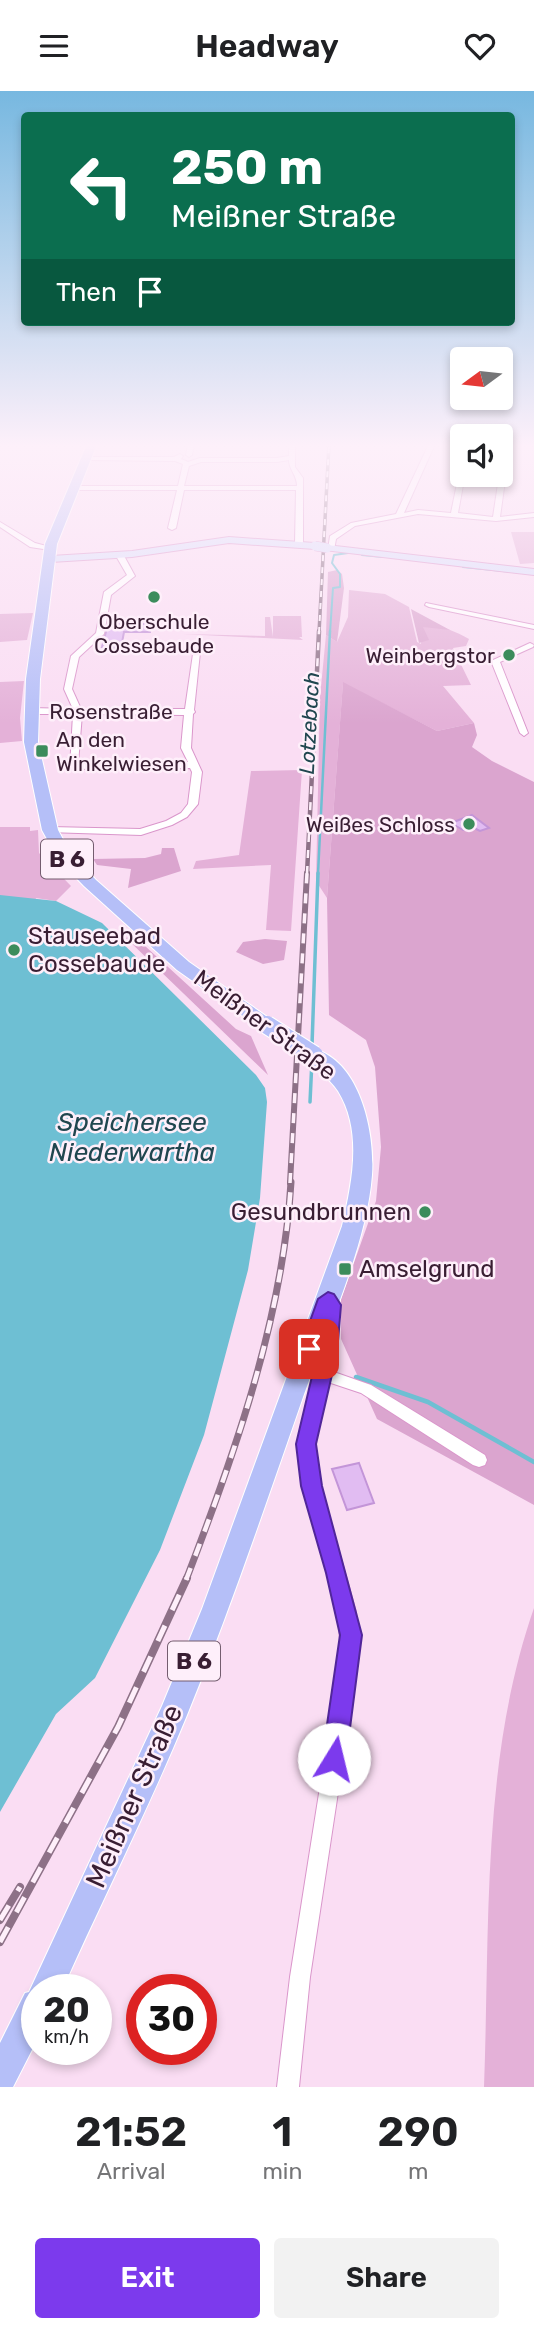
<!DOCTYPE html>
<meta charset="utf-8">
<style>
:root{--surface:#fff;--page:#f2f2f2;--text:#202124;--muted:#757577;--accent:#7c3aed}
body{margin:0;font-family:Rubik,sans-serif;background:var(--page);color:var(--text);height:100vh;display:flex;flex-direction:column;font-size:26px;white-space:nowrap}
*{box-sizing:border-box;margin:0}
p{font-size:23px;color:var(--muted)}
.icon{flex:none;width:38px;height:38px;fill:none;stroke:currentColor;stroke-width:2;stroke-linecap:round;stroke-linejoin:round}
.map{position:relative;height:1996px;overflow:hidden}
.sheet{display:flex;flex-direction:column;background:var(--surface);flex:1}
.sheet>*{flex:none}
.banner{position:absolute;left:21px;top:21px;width:494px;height:214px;border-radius:7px;box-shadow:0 4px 10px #0003;background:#0b6e4f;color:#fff;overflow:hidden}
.needle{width:46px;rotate:255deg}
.tools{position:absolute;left:450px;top:256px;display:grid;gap:14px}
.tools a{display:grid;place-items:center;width:63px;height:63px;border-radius:7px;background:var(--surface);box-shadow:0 4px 10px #0003;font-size:35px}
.speed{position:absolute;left:21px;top:1883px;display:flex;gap:14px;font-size:35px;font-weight:700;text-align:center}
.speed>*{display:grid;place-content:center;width:91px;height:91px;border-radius:50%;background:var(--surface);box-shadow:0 4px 10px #0003;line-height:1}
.speed small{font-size:18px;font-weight:400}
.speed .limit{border:10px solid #d22;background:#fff;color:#111}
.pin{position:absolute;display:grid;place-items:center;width:60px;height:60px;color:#fff;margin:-30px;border-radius:14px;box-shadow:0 4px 10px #0006}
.me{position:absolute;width:77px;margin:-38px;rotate:9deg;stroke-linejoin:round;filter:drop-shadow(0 0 5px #0008)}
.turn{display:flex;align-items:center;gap:24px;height:147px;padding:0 35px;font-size:32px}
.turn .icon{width:91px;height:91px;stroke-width:2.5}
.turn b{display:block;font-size:49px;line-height:60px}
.then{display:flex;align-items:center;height:66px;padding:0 35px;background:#0003;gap:14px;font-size:26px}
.eta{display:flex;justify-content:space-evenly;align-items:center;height:119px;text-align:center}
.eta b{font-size:42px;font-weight:600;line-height:49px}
.button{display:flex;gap:14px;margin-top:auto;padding:14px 35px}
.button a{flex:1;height:80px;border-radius:7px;background:var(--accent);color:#fff;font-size:28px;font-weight:600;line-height:80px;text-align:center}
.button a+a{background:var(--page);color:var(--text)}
header{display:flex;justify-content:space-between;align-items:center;height:91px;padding:0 35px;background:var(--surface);font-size:32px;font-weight:600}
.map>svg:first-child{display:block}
.green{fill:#e4b1d8}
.forest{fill:#dba5cf}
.water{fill:#6ebfd3}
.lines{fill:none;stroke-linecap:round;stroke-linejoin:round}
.stream-far3{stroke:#6ebfd3;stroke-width:2}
.stream-far2{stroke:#6ebfd3;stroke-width:2.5}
.stream-far1{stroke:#6ebfd3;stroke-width:3.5}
.stream{stroke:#6ebfd3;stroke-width:4.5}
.building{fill:#e1bcf2;stroke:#c395d8;stroke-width:2}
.street-casing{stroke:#da96cb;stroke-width:2}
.secondary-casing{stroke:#da96cb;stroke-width:2}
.primary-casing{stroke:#fff;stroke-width:2}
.street{fill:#fff;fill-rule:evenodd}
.secondary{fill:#dadffb;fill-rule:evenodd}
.primary{fill:#b5bff8;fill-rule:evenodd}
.rail-far4-casing{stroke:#8d7187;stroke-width:3.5}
.rail-far3-casing{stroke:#8d7187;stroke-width:4.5}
.rail-far2-casing{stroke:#8d7187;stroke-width:6}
.rail-far1-casing{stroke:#8d7187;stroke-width:7}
.rail-casing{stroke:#8d7187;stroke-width:8}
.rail-far4{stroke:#feeffa;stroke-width:2;stroke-dasharray:6;stroke-linecap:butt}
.rail-far3{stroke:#feeffa;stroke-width:2.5;stroke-dasharray:8;stroke-linecap:butt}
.rail-far2{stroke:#feeffa;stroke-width:3.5;stroke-dasharray:10;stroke-linecap:butt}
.rail-far1{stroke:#feeffa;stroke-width:4.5;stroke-dasharray:13;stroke-linecap:butt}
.rail{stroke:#feeffa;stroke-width:5;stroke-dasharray:17;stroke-linecap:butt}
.secondary-bridge-casing{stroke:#da96cb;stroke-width:10;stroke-linecap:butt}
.primary-bridge-casing{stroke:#fff;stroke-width:20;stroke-linecap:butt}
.secondary-bridge{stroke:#dadffb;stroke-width:9}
.primary-bridge{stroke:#b5bff8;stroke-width:18}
.route{fill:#7c3aed;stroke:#51269a;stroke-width:2}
.poi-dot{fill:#3c8c5c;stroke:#feeffa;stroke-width:2.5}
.labels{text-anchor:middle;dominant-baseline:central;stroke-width:5;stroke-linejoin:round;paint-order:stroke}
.far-poi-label{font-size:21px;fill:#391e33;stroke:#feeffa;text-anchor:end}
.far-street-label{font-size:21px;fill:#391e33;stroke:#feeffa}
.far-water-label{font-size:21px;font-style:italic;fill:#20464f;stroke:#feeffa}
.shield{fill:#feeffa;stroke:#745d6f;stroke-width:2}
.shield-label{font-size:23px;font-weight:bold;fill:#391e33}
.poi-label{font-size:24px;fill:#391e33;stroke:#feeffa;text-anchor:start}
.street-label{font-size:24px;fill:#391e33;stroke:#feeffa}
.water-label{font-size:26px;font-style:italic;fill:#20464f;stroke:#feeffa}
.near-street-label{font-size:28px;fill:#391e33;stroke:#feeffa}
</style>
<header><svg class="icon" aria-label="menu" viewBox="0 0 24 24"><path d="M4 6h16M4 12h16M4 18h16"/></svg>Headway<svg class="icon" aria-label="heart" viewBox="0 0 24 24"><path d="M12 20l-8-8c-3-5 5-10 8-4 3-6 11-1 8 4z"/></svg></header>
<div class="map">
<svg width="534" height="1996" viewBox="0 0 534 1996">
<rect width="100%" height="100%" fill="#faddf3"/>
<!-- green -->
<g class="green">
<path d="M 511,441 L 534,441 L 534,472 L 520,473 Z"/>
<path d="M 349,499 L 385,503 L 409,516 L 417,551 L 421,553 L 422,536 C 440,534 453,539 469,548 L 466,555 L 453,557 L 471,594 L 443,595 L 474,632 L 437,640 L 343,592 L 327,807 L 316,790 L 320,606 L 326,544 L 337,551 L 348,526 Z"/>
<path d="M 33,522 L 27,549 L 0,551 L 0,523 Z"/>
<path d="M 273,525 L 301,525 L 302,546 L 299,546 L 303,549 L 183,543 L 265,545 L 265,526 L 270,526 L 273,546 Z"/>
<path d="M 24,590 L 20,627 L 22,650 L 0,652 L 0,591 Z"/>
<path d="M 302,679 L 291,840 L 266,839 L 271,774 L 193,778 L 196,770 L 239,764 L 251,680 Z"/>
<path d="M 0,736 L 30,736 L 30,740 L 38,739 L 39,762 L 71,795 L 56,810 L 36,807 L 0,912 Z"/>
<path d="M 534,1517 L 534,1996 L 484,1996 C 490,1836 481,1669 534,1517 Z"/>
</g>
<!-- forest -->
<g class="forest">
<path d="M 337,479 L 342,483 L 344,497 L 337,551 L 326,544 L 328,481 Z"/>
<path d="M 411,518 L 450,539 L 423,536 L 429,549 L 419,552 Z"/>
<path d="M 343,591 L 437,640 L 474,632 L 477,644 L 472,656 L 492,670 L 534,691 L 534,1414 L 377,1328 L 341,1248 L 341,1208 L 376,1110 L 381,1056 L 375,976 L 366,949 L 329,924 L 327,807 Z"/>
<path d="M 162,757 L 174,757 L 181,780 L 128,797 L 131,778 L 97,774 L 93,768 L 145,767 L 161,763 Z"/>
<path d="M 133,844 L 236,938 L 251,945 L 268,984 L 126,847 Z"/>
<path d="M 265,848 L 287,850 L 284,869 L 263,873 L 236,861 L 243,851 Z"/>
</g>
<!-- water -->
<path class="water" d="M 0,804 L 56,810 L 102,832 L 256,984 L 265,997 L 267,1011 L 260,1107 L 248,1179 L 204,1344 L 160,1459 L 95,1587 L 56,1623 L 0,1721 Z"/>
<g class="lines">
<!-- stream-far3 -->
<g class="stream-far3">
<path d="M 362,464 L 383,466"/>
<path d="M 463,476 L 534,483"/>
<path d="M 330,542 L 333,497 L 340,496 L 340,483 L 332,472 L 334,464 L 348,462"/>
</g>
<!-- stream-far2 -->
<path class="stream-far2" d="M 318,783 L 330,540"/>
<!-- stream-far1 -->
<g class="stream-far1">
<path d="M 312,954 L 318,782"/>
<path d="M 310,1011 L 312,969"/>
</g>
<!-- stream -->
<path class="stream" d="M 356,1286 L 428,1311 L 534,1371"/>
</g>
<!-- building -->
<g class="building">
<path d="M 108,533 L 151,533 L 150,541 L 124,541 L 121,557 L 102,556 Z"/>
<path d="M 472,724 L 489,737 L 480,740 L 472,736 L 463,739 L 451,732 Z"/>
<path d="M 359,1372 L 374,1412 L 347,1419 L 332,1378 Z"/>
</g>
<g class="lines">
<defs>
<g id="street">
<path d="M 188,353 L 194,353 L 192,364 L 189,366 L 186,364 Z"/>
<path d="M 289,353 L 295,353 L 295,376 L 303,387 L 303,453 L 299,455 L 295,453 L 296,399 L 184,399 L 176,437 L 172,439 L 168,437 L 177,399 L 75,399 L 72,397 L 75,395 L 178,395 L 183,373 L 175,370 L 87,369 L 86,368 L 89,366 L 174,366 L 180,363 L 183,365 L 181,368 L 188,371 L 200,367 L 277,367 L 289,365 ZM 289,369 C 289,379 297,384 297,395 L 184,395 L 189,375 L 201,371 L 277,371 Z"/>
<path d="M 429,353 L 435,353 L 404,422 L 418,419 L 451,422 L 459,383 L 462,381 L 462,383 L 465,383 L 458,422 L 493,426 L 504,353 L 510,353 L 500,426 L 534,422 L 534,426 L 496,430 L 418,423 L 355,435 L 336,448 L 334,459 L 328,459 L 330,445 L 351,432 L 396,423 Z"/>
<path d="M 0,431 L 35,452 L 54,457 L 50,459 L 30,456 L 0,436 Z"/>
<path d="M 117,463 L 123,463 L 135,485 L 111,504 L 104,543 L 79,566 L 72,598 L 81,618 L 185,618 L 194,556 L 187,554 L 191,552 L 201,552 L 194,619 L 195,621 L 193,623 L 191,657 L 202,681 L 198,713 L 187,726 L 172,734 L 141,744 L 47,741 L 47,737 L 50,736 L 140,738 L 166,730 L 181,722 L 188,713 L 192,681 L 190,677 L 70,678 L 73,623 L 31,623 L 27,620 L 31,617 L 73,618 L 64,598 L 71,565 L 96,542 L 104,501 L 127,484 L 116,465 ZM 82,623 L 184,624 L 181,657 L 188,671 L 78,673 Z"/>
<path d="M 426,512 L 534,534 L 534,538 L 429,516 L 425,514 Z"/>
<path d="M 530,552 L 534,554 L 533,556 L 500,571 L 528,642 L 524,645 L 520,642 L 491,570 Z"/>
<path d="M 331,1216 L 336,1218 L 338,1222 L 335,1262 L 331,1280 L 371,1294 L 485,1364 L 487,1369 L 485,1374 L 479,1376 L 473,1374 L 361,1302 L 328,1291 L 314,1353 L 315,1375 L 356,1521 L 359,1563 L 310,1886 L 299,1996 L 277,1996 L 290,1886 L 341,1563 L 338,1521 L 299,1375 L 298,1353 L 321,1262 L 324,1222 L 326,1218 Z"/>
</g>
<g id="secondary">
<path d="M 229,446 L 315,452 L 320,455 L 315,458 L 229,452 L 132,466 L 51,471 L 46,468 L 51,465 L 132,460 Z"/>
<path d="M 327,454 L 534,478 L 534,484 L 324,459 L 322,457 Z"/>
</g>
<g id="primary">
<path d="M 87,353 L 97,353 L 57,453 L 40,588 L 38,651 L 58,739 L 71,763 L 96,789 L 189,871 L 273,930 L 276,934 L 273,938 L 261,938 L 177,879 L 84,795 L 58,768 L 42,739 L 24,651 L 26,588 L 45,453 Z"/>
<path d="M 314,958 C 361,971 375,1043 372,1084 C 367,1152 327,1240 303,1306 C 266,1412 230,1519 187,1624 C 149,1717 103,1807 62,1899 L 37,1899 L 37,1949 L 13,1996 L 0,1996 L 0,1952 L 25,1902 L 29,1901 L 162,1615 L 202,1518 L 342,1135 C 352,1092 363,1040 338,1000 C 329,986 314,978 305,964 Z"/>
</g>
</defs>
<!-- street casing -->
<use href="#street" class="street-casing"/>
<!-- secondary casing -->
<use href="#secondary" class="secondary-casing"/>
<!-- primary casing -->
<use href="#primary" class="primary-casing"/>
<!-- street -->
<use href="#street" class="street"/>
<!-- secondary -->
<use href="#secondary" class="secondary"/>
<!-- primary -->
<use href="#primary" class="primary"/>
<defs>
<path id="rail-far4" d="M 319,542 L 329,353"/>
<path id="rail-far3" d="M 307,783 L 319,540"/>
<path id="rail-far2" d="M 290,1092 L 307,782"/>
<path id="rail-far1" d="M 186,1489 C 235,1362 283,1227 291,1091"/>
<g id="rail">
<path d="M 0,1829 L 20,1796"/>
<path d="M 0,1851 L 118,1636 L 187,1487"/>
</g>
</defs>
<!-- rail-far4 casing -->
<use href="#rail-far4" class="rail-far4-casing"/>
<!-- rail-far3 casing -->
<use href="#rail-far3" class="rail-far3-casing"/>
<!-- rail-far2 casing -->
<use href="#rail-far2" class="rail-far2-casing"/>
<!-- rail-far1 casing -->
<use href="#rail-far1" class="rail-far1-casing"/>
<!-- rail casing -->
<use href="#rail" class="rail-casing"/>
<!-- rail-far4 -->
<use href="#rail-far4" class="rail-far4"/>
<!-- rail-far3 -->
<use href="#rail-far3" class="rail-far3"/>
<!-- rail-far2 -->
<use href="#rail-far2" class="rail-far2"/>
<!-- rail-far1 -->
<use href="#rail-far1" class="rail-far1"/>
<!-- rail -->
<use href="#rail" class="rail"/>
<defs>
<path id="secondary-bridge" d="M 315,455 L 327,457"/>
<path id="primary-bridge" d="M 267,934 L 314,964"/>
</defs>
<!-- secondary-bridge casing -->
<use href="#secondary-bridge" class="secondary-bridge-casing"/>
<!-- primary-bridge casing -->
<use href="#primary-bridge" class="primary-bridge-casing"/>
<!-- secondary-bridge -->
<use href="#secondary-bridge" class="secondary-bridge"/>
<!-- primary-bridge -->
<use href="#primary-bridge" class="primary-bridge"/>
</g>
<!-- sky -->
<linearGradient id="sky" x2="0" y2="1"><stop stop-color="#77b8e0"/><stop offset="0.56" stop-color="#fdf0fa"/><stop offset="1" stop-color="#fdf0fa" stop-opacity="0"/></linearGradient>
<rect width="534" height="633" fill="url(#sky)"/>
<!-- route -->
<path class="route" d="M 328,1201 L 334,1203 L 341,1214 L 337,1262 L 316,1353 L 322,1395 L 362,1544 L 346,1668 L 343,1676 L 334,1680 L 326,1676 L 322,1668 L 340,1544 L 326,1482 L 301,1395 L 296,1353 L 318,1260 L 309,1266 L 303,1264 L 300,1258 L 318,1208 Z"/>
<!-- markers -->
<g class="poi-dot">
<circle cx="154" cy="506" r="7"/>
<circle cx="509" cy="564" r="7"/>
<rect x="35" y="653" width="14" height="14" rx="3.5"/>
<circle cx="469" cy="733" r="7"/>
<circle cx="14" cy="859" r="7"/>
<circle cx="425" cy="1121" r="7"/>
<rect x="338" y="1171" width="14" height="14" rx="3.5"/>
</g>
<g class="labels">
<!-- far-poi labels -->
<g class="far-poi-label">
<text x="154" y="530" text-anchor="middle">Oberschule<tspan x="154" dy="24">Cossebaude</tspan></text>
<text x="495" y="564">Weinbergstor</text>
<text x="56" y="648" text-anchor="start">An den<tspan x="56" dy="24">Winkelwiesen</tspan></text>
<text x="455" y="733">Weißes Schloss</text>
</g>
<!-- far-street labels -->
<g class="far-street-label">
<text x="111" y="620">Rosenstraße</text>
</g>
<!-- far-water labels -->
<g class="far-water-label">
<text transform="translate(309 632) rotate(-87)">Lotzebach</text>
</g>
<!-- shield labels -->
<g class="shield">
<rect x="41" y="748.5" width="52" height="39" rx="5"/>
<rect x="168" y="1550.5" width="52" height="39" rx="5"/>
</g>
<g class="shield-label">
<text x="67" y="768">B 6</text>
<text x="194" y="1570">B 6</text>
</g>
<!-- poi labels -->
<g class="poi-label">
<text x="28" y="845">Stauseebad<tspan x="28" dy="28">Cossebaude</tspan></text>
<text x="411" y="1121" text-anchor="end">Gesundbrunnen</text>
<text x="359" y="1178">Amselgrund</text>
</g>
<!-- street labels -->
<g class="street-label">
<text transform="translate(265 934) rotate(36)">Meißner Straße</text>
</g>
<!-- water labels -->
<g class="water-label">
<text x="132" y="1031">Speichersee<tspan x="132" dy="30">Niederwartha</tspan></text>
</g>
<!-- near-street labels -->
<g class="near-street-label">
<text transform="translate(134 1705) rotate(-66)">Meißner Straße</text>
</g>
</g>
</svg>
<div class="tools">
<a><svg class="needle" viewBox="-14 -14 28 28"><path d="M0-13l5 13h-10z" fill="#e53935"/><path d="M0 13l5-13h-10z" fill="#757577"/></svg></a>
<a><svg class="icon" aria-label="sound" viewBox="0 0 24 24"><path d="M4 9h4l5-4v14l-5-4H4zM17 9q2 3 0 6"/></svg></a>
</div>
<div class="speed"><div>20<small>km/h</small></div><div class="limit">30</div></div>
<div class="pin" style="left:309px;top:1258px;background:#d93025"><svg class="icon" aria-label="arrive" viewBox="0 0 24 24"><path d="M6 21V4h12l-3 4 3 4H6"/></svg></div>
<svg class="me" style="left:334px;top:1668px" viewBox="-20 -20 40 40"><circle r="19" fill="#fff"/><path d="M0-13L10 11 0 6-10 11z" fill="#7c3aed"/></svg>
<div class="banner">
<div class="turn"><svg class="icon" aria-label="left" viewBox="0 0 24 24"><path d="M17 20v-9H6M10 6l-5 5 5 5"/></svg><div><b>250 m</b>Meißner Straße</div></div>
<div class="then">Then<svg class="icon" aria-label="arrive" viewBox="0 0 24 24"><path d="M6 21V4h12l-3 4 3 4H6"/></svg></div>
</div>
</div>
<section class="sheet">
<div class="eta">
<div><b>21:52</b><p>Arrival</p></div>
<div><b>1</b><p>min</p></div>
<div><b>290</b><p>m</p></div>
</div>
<div class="button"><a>Exit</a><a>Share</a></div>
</section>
